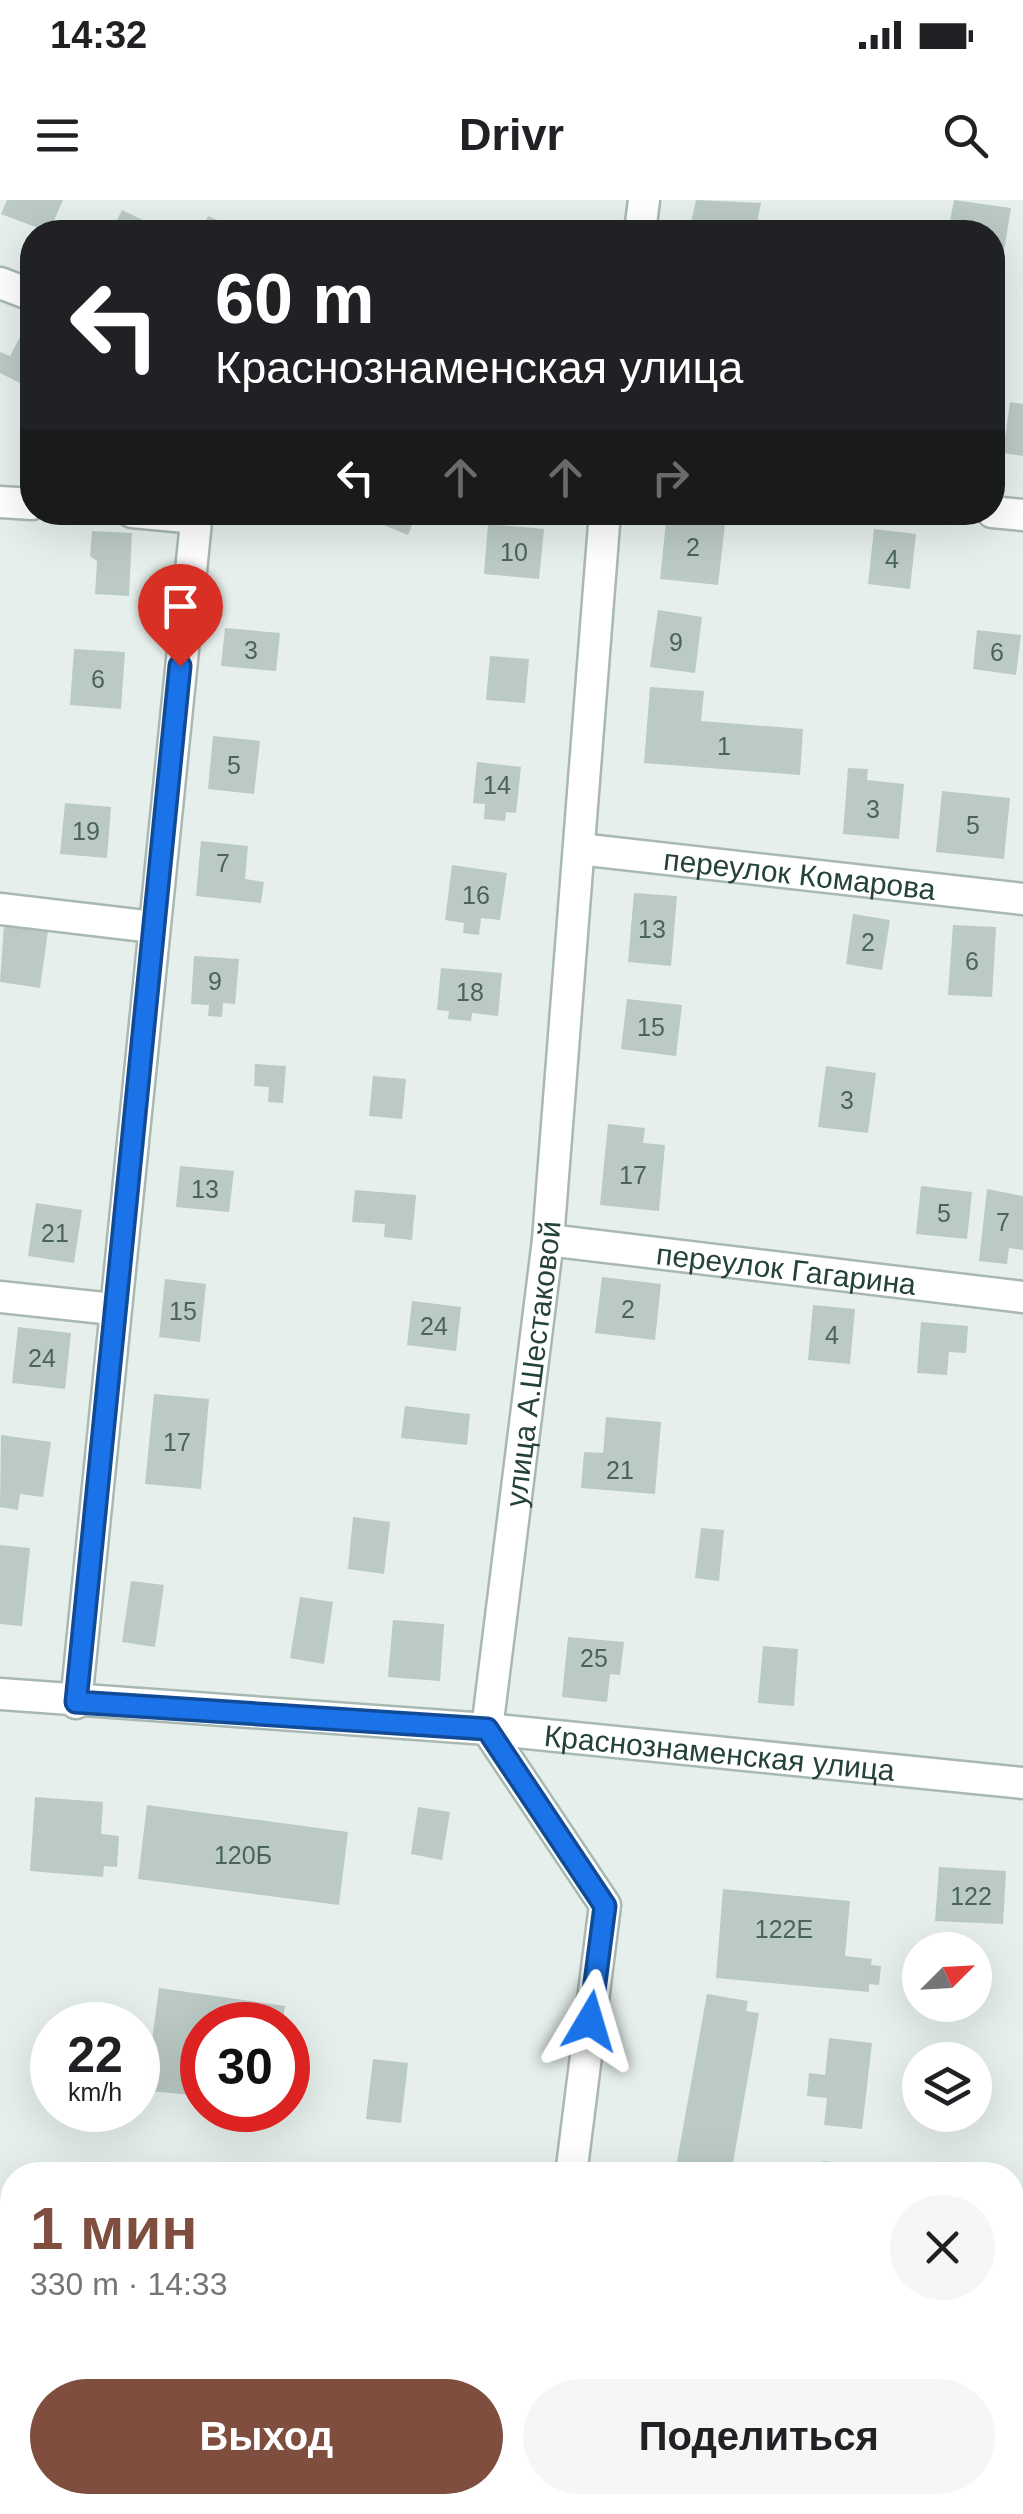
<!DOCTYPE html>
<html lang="ru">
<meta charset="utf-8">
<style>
:root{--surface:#fff;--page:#f6f6f6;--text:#202124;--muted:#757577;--accent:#7f4e3f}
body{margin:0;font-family:Helvetica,sans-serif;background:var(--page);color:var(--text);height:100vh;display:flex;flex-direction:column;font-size:38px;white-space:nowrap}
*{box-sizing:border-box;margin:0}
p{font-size:32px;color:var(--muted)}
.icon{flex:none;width:55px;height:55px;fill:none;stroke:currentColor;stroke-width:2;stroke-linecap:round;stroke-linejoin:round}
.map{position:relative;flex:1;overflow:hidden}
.sheet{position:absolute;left:0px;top:1962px;width:1025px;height:352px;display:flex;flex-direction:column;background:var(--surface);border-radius:40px 40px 0 0;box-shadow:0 10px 40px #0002}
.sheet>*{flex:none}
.banner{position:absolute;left:20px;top:20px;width:985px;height:305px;border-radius:40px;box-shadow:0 10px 40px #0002;background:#202124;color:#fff;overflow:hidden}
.needle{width:65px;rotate:66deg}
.controls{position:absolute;left:902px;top:1732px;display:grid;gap:20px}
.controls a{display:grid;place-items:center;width:90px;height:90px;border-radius:50%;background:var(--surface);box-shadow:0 10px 40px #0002;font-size:50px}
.speed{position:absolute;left:30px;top:1802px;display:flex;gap:20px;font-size:50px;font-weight:700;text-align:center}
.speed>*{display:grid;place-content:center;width:130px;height:130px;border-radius:50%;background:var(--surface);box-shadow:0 10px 40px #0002;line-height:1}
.speed small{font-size:25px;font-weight:400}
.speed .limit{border:15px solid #d22;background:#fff;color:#111}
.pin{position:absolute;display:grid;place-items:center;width:85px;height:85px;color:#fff;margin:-102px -42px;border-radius:50% 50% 50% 0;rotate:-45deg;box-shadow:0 0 10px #0007}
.pin .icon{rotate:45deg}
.me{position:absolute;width:110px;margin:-55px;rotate:7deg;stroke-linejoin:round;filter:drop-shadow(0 0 8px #0008)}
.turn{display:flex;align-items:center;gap:35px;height:210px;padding:0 30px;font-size:45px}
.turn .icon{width:130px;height:130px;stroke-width:2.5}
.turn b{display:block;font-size:70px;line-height:85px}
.lanes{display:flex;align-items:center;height:95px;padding:0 30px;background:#0003;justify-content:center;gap:50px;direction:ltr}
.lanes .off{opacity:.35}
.round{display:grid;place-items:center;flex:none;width:105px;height:105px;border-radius:52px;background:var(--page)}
.head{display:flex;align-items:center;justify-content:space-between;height:170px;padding:0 30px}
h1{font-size:60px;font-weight:700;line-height:75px;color:var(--accent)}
.primary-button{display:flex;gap:20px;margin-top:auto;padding:20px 30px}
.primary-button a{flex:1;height:115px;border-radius:60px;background:var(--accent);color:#fff;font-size:40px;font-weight:700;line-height:115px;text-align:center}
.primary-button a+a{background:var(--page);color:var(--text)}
.status{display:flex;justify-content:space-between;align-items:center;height:70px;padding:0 50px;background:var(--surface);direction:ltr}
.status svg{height:28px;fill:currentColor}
header{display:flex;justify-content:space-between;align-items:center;height:130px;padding:0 30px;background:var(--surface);font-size:45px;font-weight:700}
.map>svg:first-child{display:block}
.building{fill:#bbcac4}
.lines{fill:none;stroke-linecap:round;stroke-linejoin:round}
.street-casing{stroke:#a8b8b2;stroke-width:35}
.street{stroke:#fff;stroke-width:30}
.route-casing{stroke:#114b97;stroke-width:25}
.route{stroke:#1a73e8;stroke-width:18}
.labels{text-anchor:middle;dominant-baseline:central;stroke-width:9;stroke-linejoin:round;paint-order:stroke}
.number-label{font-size:25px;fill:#4a645c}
.street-label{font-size:30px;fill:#24423a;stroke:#f7fbf9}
</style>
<div class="status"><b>14:32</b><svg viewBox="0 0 49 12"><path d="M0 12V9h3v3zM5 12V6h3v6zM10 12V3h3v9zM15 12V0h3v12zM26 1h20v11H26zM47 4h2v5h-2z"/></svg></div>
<header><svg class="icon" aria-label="menu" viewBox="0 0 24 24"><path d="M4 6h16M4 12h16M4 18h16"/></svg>Drivr<svg class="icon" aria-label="search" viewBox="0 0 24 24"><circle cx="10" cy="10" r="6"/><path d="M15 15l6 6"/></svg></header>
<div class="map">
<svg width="1023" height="2314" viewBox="0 0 1023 2314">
<rect width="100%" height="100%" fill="#e6efeb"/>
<!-- building -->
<g class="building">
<path d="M 7,0 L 63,0 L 49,32 L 1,14 Z"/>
<path d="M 696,0 L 761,3 L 755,32 L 689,32 Z"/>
<path d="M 954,0 L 1011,8 L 1002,63 L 992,61 L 992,32 L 948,32 Z"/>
<path d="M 122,10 L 167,32 L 111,32 Z"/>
<path d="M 208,16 L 245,32 L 201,32 Z"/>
<path d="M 25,127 L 32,131 L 32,189 L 0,173 L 0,152 L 10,156 Z"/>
<path d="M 1010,202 L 1023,204 L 1023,256 L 1003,253 Z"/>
<path d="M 352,312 L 417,312 L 408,335 Z"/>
<path d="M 667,312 L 726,316 L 718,385 L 660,379 Z"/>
<path d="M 488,324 L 544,329 L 539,379 L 484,374 Z"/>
<path d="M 874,329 L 916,334 L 910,389 L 868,384 Z"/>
<path d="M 92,331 L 132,333 L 129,396 L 95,394 L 97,361 L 90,356 Z"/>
<path d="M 658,410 L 702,417 L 695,473 L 650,467 Z"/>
<path d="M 225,428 L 280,433 L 276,471 L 221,466 Z"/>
<path d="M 977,430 L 1021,435 L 1016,475 L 973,469 Z"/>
<path d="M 74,449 L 125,452 L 121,509 L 70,505 Z"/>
<path d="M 490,456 L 529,459 L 525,503 L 486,500 Z"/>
<path d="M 650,487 L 704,491 L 701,521 L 803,529 L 800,575 L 644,563 Z"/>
<path d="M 213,536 L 260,541 L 254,594 L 208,589 Z"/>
<path d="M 477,562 L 521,567 L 516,613 L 506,612 L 505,621 L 484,619 L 485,604 L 473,603 Z"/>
<path d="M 848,568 L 868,569 L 867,580 L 904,584 L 899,639 L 843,634 Z"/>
<path d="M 942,591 L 1010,598 L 1004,659 L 936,652 Z"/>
<path d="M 65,603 L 111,607 L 107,658 L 60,654 Z"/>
<path d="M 201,641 L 248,646 L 245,679 L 264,682 L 261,703 L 196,696 Z"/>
<path d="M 452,665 L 507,673 L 500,720 L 481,718 L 479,735 L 463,733 L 464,723 L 445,720 Z"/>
<path d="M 634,693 L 677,696 L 671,766 L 628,762 Z"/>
<path d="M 853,714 L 890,720 L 882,770 L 846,764 Z"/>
<path d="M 4,725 L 48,731 L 40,788 L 0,782 Z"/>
<path d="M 953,725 L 996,727 L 992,797 L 948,795 Z"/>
<path d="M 194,756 L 239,759 L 235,804 L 223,803 L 222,817 L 208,816 L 209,805 L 191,804 Z"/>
<path d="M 441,768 L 502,773 L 498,816 L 472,813 L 471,821 L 448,819 L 449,811 L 437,810 Z"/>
<path d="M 627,799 L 682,805 L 676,856 L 621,849 Z"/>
<path d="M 255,864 L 286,866 L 283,903 L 268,902 L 269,887 L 254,886 Z"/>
<path d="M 826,866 L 876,873 L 868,933 L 818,927 Z"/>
<path d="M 373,876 L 406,879 L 402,919 L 369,916 Z"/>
<path d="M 608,924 L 645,928 L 643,943 L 665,945 L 659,1011 L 600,1005 Z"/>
<path d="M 180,966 L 234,971 L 229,1012 L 176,1007 Z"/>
<path d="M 921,986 L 972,992 L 967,1039 L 916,1034 Z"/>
<path d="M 987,989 L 1023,996 L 1023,1050 L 1009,1048 L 1007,1064 L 979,1061 Z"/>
<path d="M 355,990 L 416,995 L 412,1040 L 384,1037 L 385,1024 L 352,1022 Z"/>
<path d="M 36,1003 L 82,1010 L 74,1063 L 28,1056 Z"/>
<path d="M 602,1077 L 661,1084 L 655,1140 L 595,1133 Z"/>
<path d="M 165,1079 L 206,1084 L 200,1142 L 159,1137 Z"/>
<path d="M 412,1101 L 461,1107 L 456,1151 L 407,1145 Z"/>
<path d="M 813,1105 L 855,1109 L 850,1164 L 808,1160 Z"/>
<path d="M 921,1122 L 968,1126 L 966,1153 L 949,1152 L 947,1175 L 917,1173 Z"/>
<path d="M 18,1127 L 71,1133 L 65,1189 L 12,1183 Z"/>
<path d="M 154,1194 L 209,1199 L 201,1289 L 145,1284 Z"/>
<path d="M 405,1206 L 470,1214 L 467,1245 L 401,1238 Z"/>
<path d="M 606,1217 L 661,1222 L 655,1294 L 581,1288 L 584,1252 L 603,1253 Z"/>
<path d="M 1,1235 L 51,1242 L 43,1297 L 20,1294 L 18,1310 L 0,1307 Z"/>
<path d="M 353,1317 L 390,1322 L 384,1374 L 348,1369 Z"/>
<path d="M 701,1328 L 724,1330 L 719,1381 L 695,1378 Z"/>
<path d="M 0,1345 L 30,1348 L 22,1426 L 0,1424 Z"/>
<path d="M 131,1381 L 164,1385 L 155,1447 L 122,1442 Z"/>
<path d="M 300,1397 L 333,1402 L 324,1464 L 290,1458 Z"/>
<path d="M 393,1420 L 444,1424 L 440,1481 L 388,1477 Z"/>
<path d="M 568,1437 L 624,1442 L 620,1475 L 610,1474 L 607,1502 L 562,1497 Z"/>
<path d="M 763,1446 L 798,1449 L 794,1506 L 758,1503 Z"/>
<path d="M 35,1597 L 103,1602 L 101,1634 L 119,1636 L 117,1667 L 104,1666 L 103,1677 L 30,1671 Z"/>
<path d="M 147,1605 L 348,1632 L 339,1705 L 138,1679 Z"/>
<path d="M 418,1607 L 450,1612 L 442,1660 L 411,1654 Z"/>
<path d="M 939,1667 L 1006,1671 L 1003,1724 L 935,1721 Z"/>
<path d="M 723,1689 L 850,1701 L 845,1756 L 872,1759 L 871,1765 L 881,1766 L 879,1785 L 869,1784 L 869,1792 L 716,1778 Z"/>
<path d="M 159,1788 L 285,1806 L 282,1825 L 202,1825 L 202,1896 L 138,1890 L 138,1869 L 148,1870 Z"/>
<path d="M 707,1794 L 748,1801 L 746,1811 L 759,1813 L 731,1975 L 676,1967 Z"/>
<path d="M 829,1838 L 872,1843 L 862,1929 L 824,1925 L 827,1898 L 807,1896 L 809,1873 L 825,1875 Z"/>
<path d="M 373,1859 L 408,1863 L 401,1923 L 366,1919 Z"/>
<path d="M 823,1961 L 843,1963 L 842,1975 L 822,1975 Z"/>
<path d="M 623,2302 L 742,2302 L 741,2314 L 622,2314 Z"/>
</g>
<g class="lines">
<defs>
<g id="street">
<path d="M 640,32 L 644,0"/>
<path d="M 0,83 L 32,95"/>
<path d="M 0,302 L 32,304"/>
<path d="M 132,312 L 196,318"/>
<path d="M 992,312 L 1023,315"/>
<path id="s1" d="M 579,649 L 1023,699"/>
<path d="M 0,709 L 153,727"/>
<path id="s2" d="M 548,1040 L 1023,1097"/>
<path d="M 0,1097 L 113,1109"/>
<path id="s3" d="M 0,1494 L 487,1529 L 1023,1583"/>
<path d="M 76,1503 L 197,312"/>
<path id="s4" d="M 571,1975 L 605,1705 L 487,1529 L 548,1040 L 605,312"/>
<path d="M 529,2314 L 530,2302"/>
</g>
</defs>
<!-- street casing -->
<use href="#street" class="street-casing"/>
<!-- street -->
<use href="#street" class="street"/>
</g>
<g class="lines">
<defs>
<path id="route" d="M 180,466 L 76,1502 L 487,1529 L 605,1706 L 590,1821"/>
</defs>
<!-- route casing -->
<use href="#route" class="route-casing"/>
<!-- route -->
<use href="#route" class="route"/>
</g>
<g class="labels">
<!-- number labels -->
<g class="number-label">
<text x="693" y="347">2</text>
<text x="514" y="352">10</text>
<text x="892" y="359">4</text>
<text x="676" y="442">9</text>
<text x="251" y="450">3</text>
<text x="997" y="452">6</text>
<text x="98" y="479">6</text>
<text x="724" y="546">1</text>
<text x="234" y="565">5</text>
<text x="497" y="585">14</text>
<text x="873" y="609">3</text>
<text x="973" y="625">5</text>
<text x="86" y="631">19</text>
<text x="223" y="663">7</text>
<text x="476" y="695">16</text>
<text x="652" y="729">13</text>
<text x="868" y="742">2</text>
<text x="972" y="761">6</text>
<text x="215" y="781">9</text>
<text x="470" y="792">18</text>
<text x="651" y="827">15</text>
<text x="847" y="900">3</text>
<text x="633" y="975">17</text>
<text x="205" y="989">13</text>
<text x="944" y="1013">5</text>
<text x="1003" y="1022">7</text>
<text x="55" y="1033">21</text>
<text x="628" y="1109">2</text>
<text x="183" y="1111">15</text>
<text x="434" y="1126">24</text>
<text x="832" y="1135">4</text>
<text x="42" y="1158">24</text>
<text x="177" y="1242">17</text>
<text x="620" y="1270">21</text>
<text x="594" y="1458">25</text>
<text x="243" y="1655">120Б</text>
<text x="971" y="1696">122</text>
<text x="784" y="1729">122Е</text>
</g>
<!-- street labels -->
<g class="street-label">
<text stroke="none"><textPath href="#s1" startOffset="222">переулок Комарова</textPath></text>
<text stroke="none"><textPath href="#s2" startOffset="240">переулок Гагарина</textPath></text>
<text stroke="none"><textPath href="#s4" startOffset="852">улица А.Шестаковой</textPath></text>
<text stroke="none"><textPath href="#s3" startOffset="722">Краснознаменская улица</textPath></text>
</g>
</g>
</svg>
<div class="controls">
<a><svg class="needle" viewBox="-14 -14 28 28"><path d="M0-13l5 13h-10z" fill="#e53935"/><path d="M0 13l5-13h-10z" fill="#757577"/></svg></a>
<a><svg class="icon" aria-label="layers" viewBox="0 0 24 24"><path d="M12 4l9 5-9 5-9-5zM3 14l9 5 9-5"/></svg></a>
</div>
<div class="speed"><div>22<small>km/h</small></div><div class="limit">30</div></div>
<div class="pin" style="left:180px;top:466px;background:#d93025"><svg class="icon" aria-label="arrive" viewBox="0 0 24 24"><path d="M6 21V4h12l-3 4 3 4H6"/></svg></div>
<svg class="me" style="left:590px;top:1821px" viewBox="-20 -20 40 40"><path d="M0-17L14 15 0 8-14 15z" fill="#1a73e8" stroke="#fff" stroke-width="4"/></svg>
<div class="banner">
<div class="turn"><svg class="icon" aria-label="left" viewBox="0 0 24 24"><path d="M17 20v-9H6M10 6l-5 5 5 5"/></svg><div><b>60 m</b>Краснознаменская улица</div></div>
<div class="lanes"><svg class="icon" aria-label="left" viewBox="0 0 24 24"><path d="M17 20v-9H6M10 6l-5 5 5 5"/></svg><svg class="icon off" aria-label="ahead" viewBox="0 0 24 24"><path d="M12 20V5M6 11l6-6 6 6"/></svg><svg class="icon off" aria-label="ahead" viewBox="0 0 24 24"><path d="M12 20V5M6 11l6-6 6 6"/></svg><svg class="icon off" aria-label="right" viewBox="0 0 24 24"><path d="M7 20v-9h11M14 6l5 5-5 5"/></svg></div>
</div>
<section class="sheet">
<div class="head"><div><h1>1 мин</h1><p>330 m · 14:33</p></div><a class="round"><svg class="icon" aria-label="close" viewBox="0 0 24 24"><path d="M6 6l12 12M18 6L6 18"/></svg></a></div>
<div class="primary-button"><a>Выход</a><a>Поделиться</a></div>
</section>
</div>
